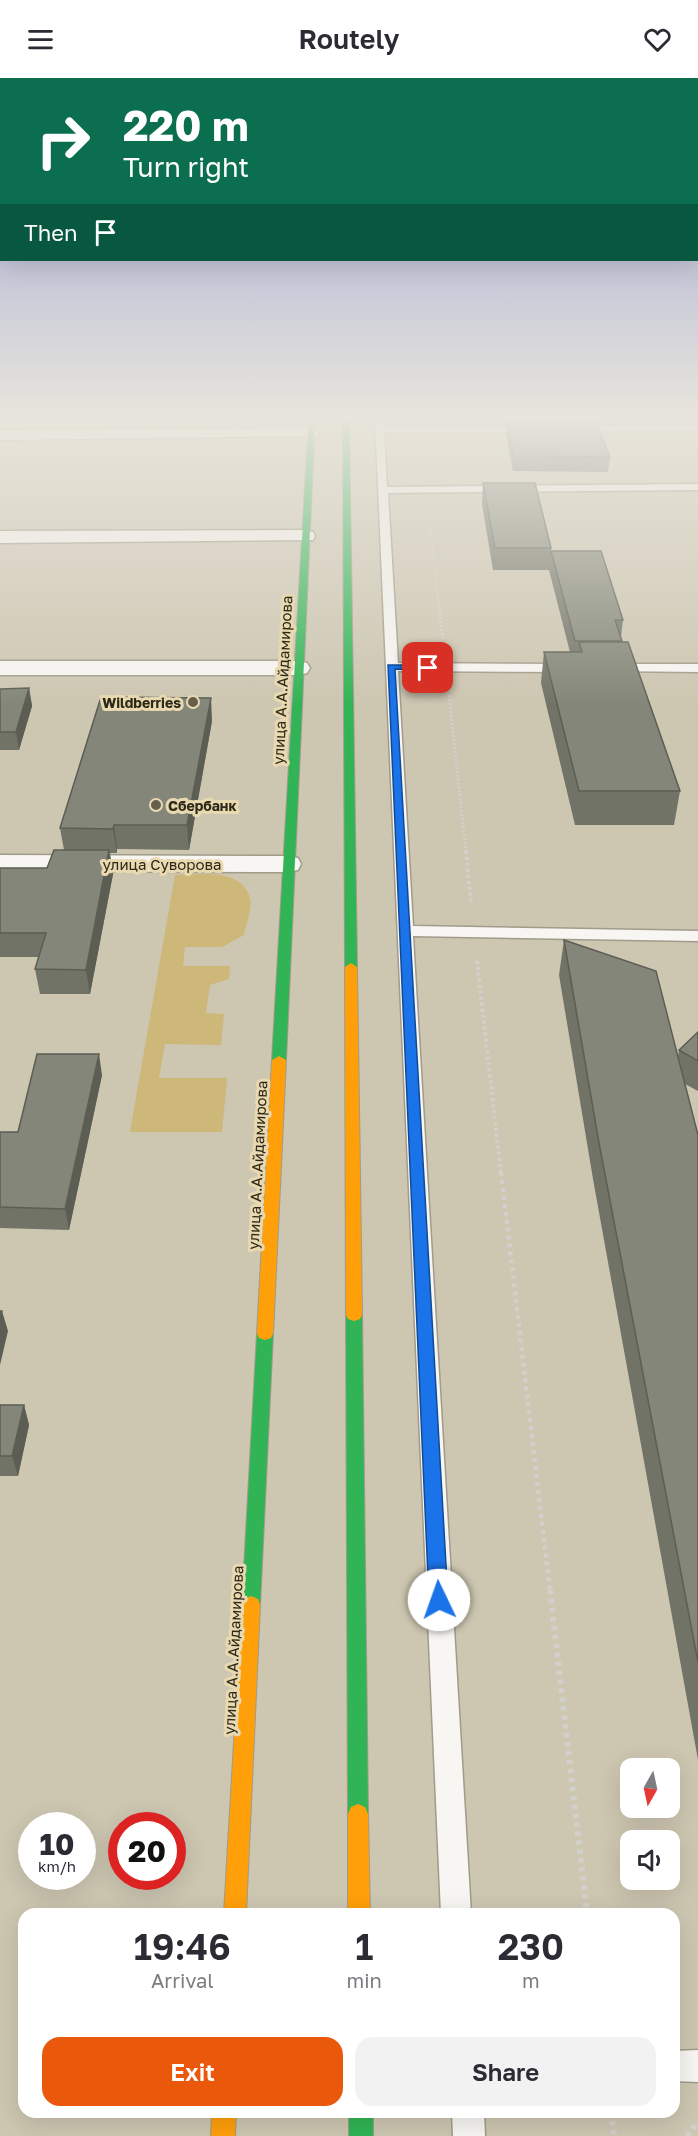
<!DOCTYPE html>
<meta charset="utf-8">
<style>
:root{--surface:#fff;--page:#f2f2f3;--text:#2b2b33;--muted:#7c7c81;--accent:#ea580c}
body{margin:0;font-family:"Golos Text",sans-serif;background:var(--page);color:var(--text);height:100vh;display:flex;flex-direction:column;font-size:22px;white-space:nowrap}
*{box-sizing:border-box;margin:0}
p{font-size:20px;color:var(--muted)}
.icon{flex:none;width:33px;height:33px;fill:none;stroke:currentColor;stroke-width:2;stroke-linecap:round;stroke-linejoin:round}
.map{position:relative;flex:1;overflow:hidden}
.panel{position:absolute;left:18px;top:1830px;width:662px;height:210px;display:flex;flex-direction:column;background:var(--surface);border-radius:18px;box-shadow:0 6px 24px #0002}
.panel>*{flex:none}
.banner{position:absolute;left:0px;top:0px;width:699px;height:183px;box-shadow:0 6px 24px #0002;background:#0b6e4f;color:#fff;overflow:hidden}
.needle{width:39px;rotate:189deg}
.buttons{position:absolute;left:620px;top:1680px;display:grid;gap:12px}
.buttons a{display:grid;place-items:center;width:60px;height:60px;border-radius:12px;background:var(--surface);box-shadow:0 6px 24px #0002;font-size:30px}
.speed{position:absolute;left:18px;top:1734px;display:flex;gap:12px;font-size:30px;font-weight:700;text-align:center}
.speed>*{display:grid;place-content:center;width:78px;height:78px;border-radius:50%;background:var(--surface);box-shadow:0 6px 24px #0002;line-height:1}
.speed small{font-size:15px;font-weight:400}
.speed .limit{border:9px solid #d22;background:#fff;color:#111}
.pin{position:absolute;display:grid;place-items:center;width:51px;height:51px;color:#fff;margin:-26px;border-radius:12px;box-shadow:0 3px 9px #0006}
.me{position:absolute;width:66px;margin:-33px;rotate:357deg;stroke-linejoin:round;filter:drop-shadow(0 0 4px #0008)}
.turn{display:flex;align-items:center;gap:21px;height:126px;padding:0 24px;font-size:27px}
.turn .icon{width:78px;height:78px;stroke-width:2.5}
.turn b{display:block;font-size:42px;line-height:51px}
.then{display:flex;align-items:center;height:57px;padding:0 24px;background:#0003;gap:12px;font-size:22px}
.eta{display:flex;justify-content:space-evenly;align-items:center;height:102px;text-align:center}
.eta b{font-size:36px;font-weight:600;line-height:42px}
.action{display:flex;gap:12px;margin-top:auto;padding:12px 24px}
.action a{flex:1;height:69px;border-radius:18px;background:var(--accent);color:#fff;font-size:24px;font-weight:600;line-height:69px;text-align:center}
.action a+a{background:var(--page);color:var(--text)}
header{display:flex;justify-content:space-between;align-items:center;height:78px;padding:0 24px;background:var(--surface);font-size:27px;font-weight:600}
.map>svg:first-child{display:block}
.green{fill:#cdb779}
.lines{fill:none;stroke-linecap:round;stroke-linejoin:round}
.lane-casing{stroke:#a09b8a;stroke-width:3}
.street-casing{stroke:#a09b8a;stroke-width:3}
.fast-casing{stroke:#a09b8a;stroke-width:2}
.slow-casing{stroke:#a09b8a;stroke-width:2}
.path-far4{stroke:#d2d0ca;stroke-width:2;stroke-dasharray:1.5 1.5;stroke-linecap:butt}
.path-far3{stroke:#d2d0ca;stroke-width:3;stroke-dasharray:2 2;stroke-linecap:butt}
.path-far2{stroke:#d2d0ca;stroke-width:4;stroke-dasharray:3 3;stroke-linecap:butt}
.path-far1{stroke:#d2d0ca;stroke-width:4.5;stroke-dasharray:4 4;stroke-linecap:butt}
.path{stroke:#d2d0ca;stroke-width:6;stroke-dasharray:4.5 4.5;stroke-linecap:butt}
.lane{fill:#f8f6f3;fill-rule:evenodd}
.street{fill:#f8f6f3;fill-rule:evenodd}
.fast{fill:#30b455;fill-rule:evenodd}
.slow{fill:#ff9f0a;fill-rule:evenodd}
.wall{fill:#717367}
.shaded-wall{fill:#5c5e54}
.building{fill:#838678;stroke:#5c5e54;stroke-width:1.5}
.route{fill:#1a73e8;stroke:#114b97;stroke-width:1.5}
.poi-dot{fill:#665f4e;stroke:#e8d9b0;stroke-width:2}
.labels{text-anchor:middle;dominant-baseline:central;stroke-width:6;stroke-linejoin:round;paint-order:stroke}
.far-poi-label{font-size:14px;font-weight:bold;fill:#2e2819;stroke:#e8d9b0;text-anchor:end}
.street-label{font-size:15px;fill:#2e2819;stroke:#e8d9b0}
</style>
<header><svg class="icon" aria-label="menu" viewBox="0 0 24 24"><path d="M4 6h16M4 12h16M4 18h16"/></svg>Routely<svg class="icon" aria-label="heart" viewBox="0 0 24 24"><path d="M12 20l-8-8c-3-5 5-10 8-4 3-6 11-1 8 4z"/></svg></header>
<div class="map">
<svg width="698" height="2058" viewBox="0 0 698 2058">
<rect width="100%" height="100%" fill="#cdc6b1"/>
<!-- green -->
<path class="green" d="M 175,797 C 200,797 241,789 250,820 C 253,829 246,847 244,857 L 222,869 L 185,869 L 183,888 L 230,888 L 229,901 L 210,907 L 206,935 L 224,936 L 221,967 L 165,966 L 159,1000 L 227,1000 L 222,1054 L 130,1054 Z"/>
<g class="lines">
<defs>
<g id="lane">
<path d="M 375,340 L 383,340 L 384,348 L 531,348 L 535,351 L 531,354 L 384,354 L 387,409 L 698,406 L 698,412 L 388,415 L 398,585 L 567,586 L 573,590 L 567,594 L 398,593 L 413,848 L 698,853 L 698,863 L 413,858 L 471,1836 L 441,1836 Z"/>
<path d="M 698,347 L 698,353 L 577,354 L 573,351 L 577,348 Z"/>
<path d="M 613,586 L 698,586 L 698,594 L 609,593 L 607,590 Z"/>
<path d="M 698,1972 L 698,2004 L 674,2003 L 674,1973 Z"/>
<path d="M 452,2034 L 484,2034 L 485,2058 L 453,2058 Z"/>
</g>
<g id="street">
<path d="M 311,350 L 319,355 L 317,358 L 0,362 L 0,352 Z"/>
<path d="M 306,452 L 313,454 L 315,458 L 313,462 L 0,465 L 0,453 Z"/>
<path d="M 0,583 L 299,583 L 307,585 L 310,590 L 307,595 L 299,597 L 0,597 Z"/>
<path d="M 0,777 L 288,778 L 298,780 L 301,786 L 298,792 L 288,794 L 0,793 Z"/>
</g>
<g id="fast">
<path d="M 309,340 L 315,340 L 286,982 L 279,986 L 272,982 Z"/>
<path d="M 343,340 L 349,340 L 357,889 L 351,893 L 345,889 Z"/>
<path d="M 354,1231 L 360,1233 L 362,1237 L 368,1736 L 365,1743 L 358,1746 L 351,1743 L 348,1736 L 346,1237 L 348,1233 Z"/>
<path d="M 265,1250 L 271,1252 L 273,1256 L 260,1527 L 258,1533 L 251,1536 L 244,1533 L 242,1527 L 257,1256 L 259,1252 Z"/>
<rect x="349" y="2034" width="24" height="24"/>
</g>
<g id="slow">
<path d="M 351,885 L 357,889 L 362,1237 L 360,1241 L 354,1243 L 348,1241 L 346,1237 L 345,889 Z"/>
<path d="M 279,978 L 286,982 L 273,1256 L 271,1260 L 265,1262 L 259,1260 L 257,1256 L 272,982 Z"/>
<path d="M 251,1518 L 258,1521 L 260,1527 L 246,1836 L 224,1836 L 242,1527 L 244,1521 Z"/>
<path d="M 358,1726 L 365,1729 L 368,1736 L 370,1836 L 348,1836 L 348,1736 L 351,1729 Z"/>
<path d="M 212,2034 L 236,2034 L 235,2058 L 211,2058 Z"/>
</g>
</defs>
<!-- lane casing -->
<use href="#lane" class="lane-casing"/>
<!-- street casing -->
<use href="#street" class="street-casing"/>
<!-- fast casing -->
<use href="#fast" class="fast-casing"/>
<!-- slow casing -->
<use href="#slow" class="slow-casing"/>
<!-- path-far4 -->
<path class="path-far4" d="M 429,439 L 439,529"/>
<!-- path-far3 -->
<g class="path-far3">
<path d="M 439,527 L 443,562"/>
<path d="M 449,617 L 466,775"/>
</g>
<!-- path-far2 -->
<g class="path-far2">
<path d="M 466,773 L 471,825"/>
<path d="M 477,883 L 501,1095"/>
</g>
<!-- path-far1 -->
<path class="path-far1" d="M 501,1094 L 550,1513"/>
<!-- path -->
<g class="path">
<path d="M 550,1512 L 587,1836"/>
<path d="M 611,2034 L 614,2058"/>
<path d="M 687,2058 L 698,2044"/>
</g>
<!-- lane -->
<use href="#lane" class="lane"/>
<!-- street -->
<use href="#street" class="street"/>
<!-- fast -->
<use href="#fast" class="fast"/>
<!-- slow -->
<use href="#slow" class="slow"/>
</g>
<!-- wall -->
<g class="wall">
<path d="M 460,340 L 507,340 L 507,342 L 461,342 Z"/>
<path d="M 592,340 L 653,340 L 593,341 Z"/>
<path d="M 507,344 L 610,379 L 608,394 L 513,393 L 506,358 Z"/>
<path d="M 483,405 L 551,470 L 551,473 L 623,542 L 621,559 L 622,564 L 680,713 L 674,747 L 575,747 L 541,605 L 544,574 L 570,574 L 549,492 L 493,492 L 482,426 Z"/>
<path d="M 29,610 L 32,628 L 19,672 L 0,672 L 0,611 Z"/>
<path d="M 212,643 L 189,772 L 117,771 L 117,775 L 110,775 L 113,796 L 90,916 L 40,916 L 35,891 L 39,879 L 0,879 L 0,790 L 47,790 L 64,772 L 60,750 Z"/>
<path d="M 564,862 L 678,978 L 679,972 L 698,954 L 698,1013 L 685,1006 L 698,1057 L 698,1682 L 593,1101 L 559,897 Z"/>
<path d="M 102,997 L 69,1152 L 0,1150 L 0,1054 L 18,1054 Z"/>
<path d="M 0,1327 L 24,1327 L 29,1347 L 18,1398 L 0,1398 Z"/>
</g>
<!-- shaded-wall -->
<g class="shaded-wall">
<path d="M 29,610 L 32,628 L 19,672 L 16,654 Z"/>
<path d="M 211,620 L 212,643 L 189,772 L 187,747 Z"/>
<path d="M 114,747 L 117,771 L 117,775 L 113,751 Z"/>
<path d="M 109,772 L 113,796 L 90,916 L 86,892 Z"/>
<path d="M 99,976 L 102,997 L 69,1152 L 65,1131 Z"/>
<path d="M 2,1233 L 8,1253 L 0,1287 L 0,1243 Z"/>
<path d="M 24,1327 L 29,1347 L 18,1398 L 12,1378 Z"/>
</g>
<!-- building -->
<g class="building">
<path d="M 507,344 L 597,345 L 610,379 L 514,378 Z"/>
<path d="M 483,405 L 535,405 L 551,470 L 495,470 Z"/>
<path d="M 551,473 L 601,473 L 623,542 L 615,542 L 622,563 L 575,563 Z"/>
<path d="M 579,564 L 628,564 L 680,713 L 579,713 L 544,574 L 582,574 Z"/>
<path d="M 29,610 L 16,654 L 0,654 L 0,611 Z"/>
<path d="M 101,619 L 211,620 L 187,747 L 114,747 L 113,751 L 60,750 Z"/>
<path d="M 54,772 L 109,772 L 86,892 L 35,891 L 46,855 L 0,855 L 0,790 L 47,790 Z"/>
<path d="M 564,862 L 656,893 L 698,1057 L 698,1584 L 599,1065 Z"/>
<path d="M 698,954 L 698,983 L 679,972 Z"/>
<path d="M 37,976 L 99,976 L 65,1131 L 0,1129 L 0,1054 L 18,1054 Z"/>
<path d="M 0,1233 L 2,1233 L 0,1243 Z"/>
<path d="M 0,1327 L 24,1327 L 12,1378 L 0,1378 Z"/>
</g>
<!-- sky -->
<linearGradient id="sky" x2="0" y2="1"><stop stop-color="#99a1d3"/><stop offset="0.54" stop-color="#e8e5dc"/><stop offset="1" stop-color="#e8e5dc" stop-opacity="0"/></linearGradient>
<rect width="698" height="628" fill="url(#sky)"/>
<!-- route -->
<path class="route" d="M 388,587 L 428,587 L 432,590 L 428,592 L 395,591 L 448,1522 L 445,1529 L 439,1531 L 432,1529 L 429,1522 Z"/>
<!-- markers -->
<g class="poi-dot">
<circle cx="193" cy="624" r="6"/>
<circle cx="156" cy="727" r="6"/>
</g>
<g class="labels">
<!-- far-poi labels -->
<g class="far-poi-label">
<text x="181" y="624">Wildberries</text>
<text x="168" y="727" text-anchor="start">Сбербанк</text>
</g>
<!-- street labels -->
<g class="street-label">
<text transform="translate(282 602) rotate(-87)">улица А.А.Айдамирова</text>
<text x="162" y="786">улица Суворова</text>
<text transform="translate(257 1087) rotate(-87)">улица А.А.Айдамирова</text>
<text transform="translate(233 1572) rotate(-87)">улица А.А.Айдамирова</text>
</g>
</g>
</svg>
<div class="buttons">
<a><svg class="needle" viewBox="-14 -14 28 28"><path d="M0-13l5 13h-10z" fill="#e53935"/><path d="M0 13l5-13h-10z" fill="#7c7c81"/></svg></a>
<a><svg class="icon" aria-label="sound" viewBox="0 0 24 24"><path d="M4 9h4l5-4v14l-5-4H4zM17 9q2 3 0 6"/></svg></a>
</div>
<div class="speed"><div>10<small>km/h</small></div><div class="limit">20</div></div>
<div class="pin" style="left:428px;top:590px;background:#d93025"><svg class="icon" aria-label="arrive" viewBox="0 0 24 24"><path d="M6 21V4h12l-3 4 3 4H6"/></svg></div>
<svg class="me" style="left:439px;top:1522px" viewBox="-20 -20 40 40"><circle r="19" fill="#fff"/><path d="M0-13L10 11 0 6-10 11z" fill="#1a73e8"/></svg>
<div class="banner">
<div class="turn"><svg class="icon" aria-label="right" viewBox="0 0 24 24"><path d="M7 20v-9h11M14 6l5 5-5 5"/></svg><div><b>220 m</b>Turn right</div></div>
<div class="then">Then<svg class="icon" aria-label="arrive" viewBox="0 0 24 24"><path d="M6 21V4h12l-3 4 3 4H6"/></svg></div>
</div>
<section class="panel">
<div class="eta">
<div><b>19:46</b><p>Arrival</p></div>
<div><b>1</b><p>min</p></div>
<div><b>230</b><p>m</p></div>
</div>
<div class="action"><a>Exit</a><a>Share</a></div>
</section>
</div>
